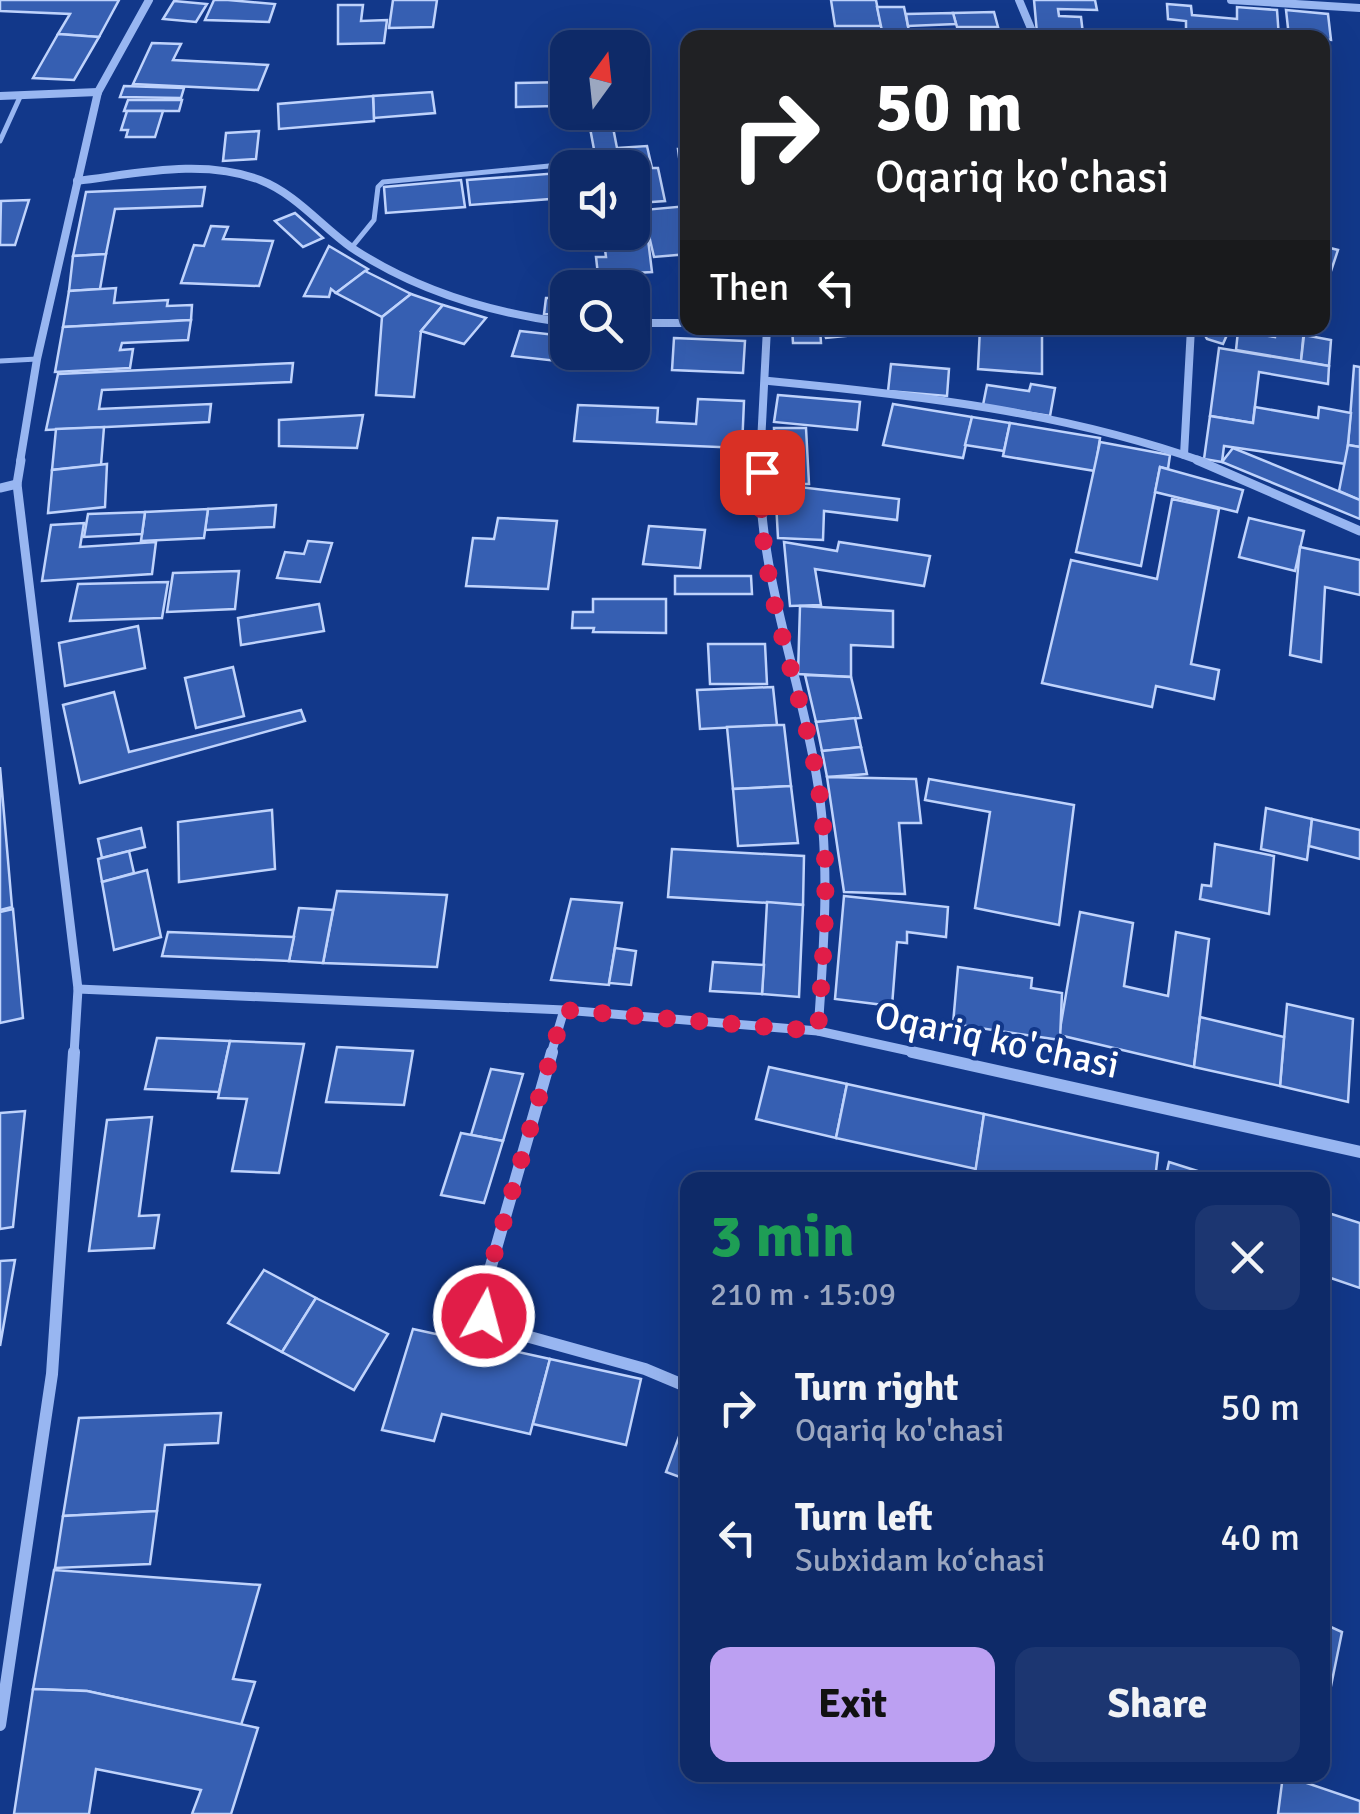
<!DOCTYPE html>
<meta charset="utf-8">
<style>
:root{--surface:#0e2a68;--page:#1c3671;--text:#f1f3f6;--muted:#9ba7c0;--line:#2e467c;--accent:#bca0f2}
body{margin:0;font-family:Signika,sans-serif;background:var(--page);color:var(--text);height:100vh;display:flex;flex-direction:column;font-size:38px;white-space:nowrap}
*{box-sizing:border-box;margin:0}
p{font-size:32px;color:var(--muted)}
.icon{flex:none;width:55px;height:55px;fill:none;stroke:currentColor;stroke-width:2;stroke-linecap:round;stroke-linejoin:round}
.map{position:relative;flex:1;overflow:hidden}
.panel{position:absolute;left:680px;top:1172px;width:650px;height:610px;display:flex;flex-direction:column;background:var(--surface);border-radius:20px;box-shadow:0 10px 40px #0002,0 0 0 2px var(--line)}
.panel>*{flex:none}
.top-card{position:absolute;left:680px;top:30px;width:650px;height:305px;border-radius:20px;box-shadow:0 10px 40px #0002,0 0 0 2px var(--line);background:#202124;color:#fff;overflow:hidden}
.needle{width:65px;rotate:15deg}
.tools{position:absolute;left:550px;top:30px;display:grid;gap:20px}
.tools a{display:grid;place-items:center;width:100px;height:100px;border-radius:20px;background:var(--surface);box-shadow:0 10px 40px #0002,0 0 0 2px var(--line);font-size:50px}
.pin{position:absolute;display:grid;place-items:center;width:85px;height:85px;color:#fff;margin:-42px;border-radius:20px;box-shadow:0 5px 15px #0006}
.me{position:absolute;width:110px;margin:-55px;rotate:7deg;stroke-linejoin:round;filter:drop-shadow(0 0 8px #0008)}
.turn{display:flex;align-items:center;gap:35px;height:210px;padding:0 30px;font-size:45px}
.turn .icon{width:130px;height:130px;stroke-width:2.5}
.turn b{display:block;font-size:70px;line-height:85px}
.then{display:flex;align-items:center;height:95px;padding:0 30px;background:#0003;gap:20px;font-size:38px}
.round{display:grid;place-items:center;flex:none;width:105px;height:105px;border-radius:20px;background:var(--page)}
.summary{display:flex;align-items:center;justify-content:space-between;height:170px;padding:0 30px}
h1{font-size:60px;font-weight:700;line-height:75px;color:#1e9e55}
.cta{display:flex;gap:20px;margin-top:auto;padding:20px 30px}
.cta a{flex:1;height:115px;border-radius:20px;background:var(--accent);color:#111;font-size:40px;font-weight:700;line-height:115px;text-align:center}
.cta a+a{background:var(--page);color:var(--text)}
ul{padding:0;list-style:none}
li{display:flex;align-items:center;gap:30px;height:130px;padding:0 30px}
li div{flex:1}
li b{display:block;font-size:38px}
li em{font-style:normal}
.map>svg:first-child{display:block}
.building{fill:#365fb2;stroke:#bfd3fc;stroke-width:2.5}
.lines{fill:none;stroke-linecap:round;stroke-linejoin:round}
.lane{stroke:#98b6f1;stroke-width:5}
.street-far2{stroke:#98b6f1;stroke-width:8}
.street-far1{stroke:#98b6f1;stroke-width:9}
.street{stroke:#98b6f1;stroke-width:12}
.route{stroke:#e11d48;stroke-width:18;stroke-dasharray:0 32.4}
.labels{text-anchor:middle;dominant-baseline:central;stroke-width:8;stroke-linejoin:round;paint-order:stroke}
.street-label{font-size:38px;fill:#fff;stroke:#12388a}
</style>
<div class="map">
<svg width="1360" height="1814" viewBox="0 0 1360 1814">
<rect width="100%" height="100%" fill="#12388a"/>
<!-- building -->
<g class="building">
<path d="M 0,0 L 119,0 L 99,37 L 58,34 L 70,14 L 0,11 Z"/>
<path d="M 214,0 L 228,0 L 275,4 L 269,22 L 205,20 Z"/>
<path d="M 393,0 L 437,0 L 433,27 L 389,28 Z"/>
<path d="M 831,0 L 876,0 L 881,26 L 835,26 Z"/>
<path d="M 1034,0 L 1095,0 L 1097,10 L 1058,9 L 1059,16 L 1081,17 L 1083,34 L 1037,33 Z"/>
<path d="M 174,1 L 207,4 L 196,22 L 163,19 Z"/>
<path d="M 1167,4 L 1191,6 L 1192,15 L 1237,19 L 1237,7 L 1277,10 L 1279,38 L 1186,34 L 1186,21 L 1168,19 Z"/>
<path d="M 338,5 L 363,5 L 361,21 L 387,20 L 384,43 L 338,44 Z"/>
<path d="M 877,7 L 904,7 L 909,31 L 882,31 Z"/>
<path d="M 1286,10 L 1328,14 L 1331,40 L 1289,37 Z"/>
<path d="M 994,12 L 998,27 L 957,27 L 953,13 Z"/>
<path d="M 953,13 L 956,24 L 908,26 L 906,14 Z"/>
<path d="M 58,34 L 99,37 L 74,80 L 33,78 Z"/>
<rect x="1053" y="35" width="134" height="3"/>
<path d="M 152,43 L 181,44 L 173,60 L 268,65 L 258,90 L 133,84 Z"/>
<path d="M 568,82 L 569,115 L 555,116 L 555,106 L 516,107 L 516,83 Z"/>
<path d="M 124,86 L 184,88 L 181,98 L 120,97 Z"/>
<path d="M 432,92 L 435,113 L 374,118 L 373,96 Z"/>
<path d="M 373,96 L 374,121 L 279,129 L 278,104 Z"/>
<path d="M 128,100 L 182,100 L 179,111 L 124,111 Z"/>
<path d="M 127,111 L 163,111 L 155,137 L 126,137 L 128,130 L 121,130 Z"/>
<path d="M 587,112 L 610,112 L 617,148 L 647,146 L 652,168 L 658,168 L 665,201 L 638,203 L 632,168 L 590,168 L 589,161 L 596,160 Z"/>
<path d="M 259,131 L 256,159 L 223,161 L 226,133 Z"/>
<path d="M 678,149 L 688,149 L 688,196 L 684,196 Z"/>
<path d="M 559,173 L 563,198 L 470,205 L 467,180 Z"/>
<path d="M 461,180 L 465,207 L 386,213 L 384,187 Z"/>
<path d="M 205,187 L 202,206 L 115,209 L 106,254 L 73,256 L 86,192 Z"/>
<path d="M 29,200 L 15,245 L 0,245 L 1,201 Z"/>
<path d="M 687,206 L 688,254 L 654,257 L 643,210 Z"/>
<path d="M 295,213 L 323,238 L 303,247 L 275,221 Z"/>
<path d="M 211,226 L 228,227 L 223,239 L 273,241 L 259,286 L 181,283 L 194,245 L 204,246 Z"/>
<path d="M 648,239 L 652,272 L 598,275 L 596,257 L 606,257 L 604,242 Z"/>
<path d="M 329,246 L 368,269 L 336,293 L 331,289 L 329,297 L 304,296 Z"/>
<path d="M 1322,246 L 1338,250 L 1327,283 L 1322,282 Z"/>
<path d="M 106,254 L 100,289 L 69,291 L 73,256 Z"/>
<path d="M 365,271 L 411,294 L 382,317 L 336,293 Z"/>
<path d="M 116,288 L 114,303 L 168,300 L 167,306 L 192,305 L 191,320 L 63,327 L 69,291 Z"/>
<path d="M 411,294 L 443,305 L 421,331 L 414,397 L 376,395 L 382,317 Z"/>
<path d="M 546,298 L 568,298 L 568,315 L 544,314 Z"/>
<path d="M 443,305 L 486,318 L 464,344 L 421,331 Z"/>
<path d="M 191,320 L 188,340 L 122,343 L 120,350 L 133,349 L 130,368 L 55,372 L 63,327 Z"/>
<path d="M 792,328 L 820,328 L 821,343 L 793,343 Z"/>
<path d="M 823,328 L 884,328 L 886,332 L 826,338 Z"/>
<path d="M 980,328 L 1042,333 L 1042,374 L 978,369 Z"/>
<path d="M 1201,328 L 1230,328 L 1223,344 L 1207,339 Z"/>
<path d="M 1276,328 L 1304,329 L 1301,361 L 1236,350 L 1238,331 L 1275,337 Z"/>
<path d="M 520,331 L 565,336 L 557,361 L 512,356 Z"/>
<path d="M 1304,335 L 1331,340 L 1329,366 L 1301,361 Z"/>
<path d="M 674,338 L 745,341 L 743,373 L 672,370 Z"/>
<path d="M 1219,348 L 1329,366 L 1328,384 L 1259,372 L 1253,423 L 1210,416 Z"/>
<path d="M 293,363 L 291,382 L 102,390 L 99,409 L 211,404 L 209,422 L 46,430 L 58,374 Z"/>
<path d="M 891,364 L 949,369 L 947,396 L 888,391 Z"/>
<path d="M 1354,366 L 1360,367 L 1360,447 L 1348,445 Z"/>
<path d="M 1031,384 L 1055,388 L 1050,416 L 983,405 L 987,385 L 1029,391 Z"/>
<path d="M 778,395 L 860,402 L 857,430 L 774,422 Z"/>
<path d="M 698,399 L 744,401 L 742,448 L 574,441 L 578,405 L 658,408 L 657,422 L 696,424 Z"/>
<path d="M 893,404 L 972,417 L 963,458 L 883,445 Z"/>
<path d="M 1255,407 L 1318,418 L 1319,407 L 1351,413 L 1346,464 L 1224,446 L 1222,462 L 1204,459 L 1210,416 L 1253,423 Z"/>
<path d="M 363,415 L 357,448 L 279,446 L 279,420 Z"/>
<path d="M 972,417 L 1010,423 L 1004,451 L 965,445 Z"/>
<path d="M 1010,423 L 1100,438 L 1095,471 L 1003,456 Z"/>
<path d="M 104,427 L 101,465 L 52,470 L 56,429 Z"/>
<path d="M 774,428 L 806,428 L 809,484 L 776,484 Z"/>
<path d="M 1100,442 L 1170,455 L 1168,469 L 1160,467 L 1141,566 L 1076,552 Z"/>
<path d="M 1348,445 L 1360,447 L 1360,500 L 1339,491 Z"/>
<path d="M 1233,448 L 1360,500 L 1360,519 L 1222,462 Z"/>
<path d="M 107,464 L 105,507 L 48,513 L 52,470 Z"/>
<path d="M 1160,467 L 1243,490 L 1237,512 L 1155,492 Z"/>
<path d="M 775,484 L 899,499 L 897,520 L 824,511 L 823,540 L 778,538 Z"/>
<path d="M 1172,499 L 1219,509 L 1191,664 L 1219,670 L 1214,699 L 1156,686 L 1152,707 L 1042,683 L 1071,560 L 1157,579 Z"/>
<path d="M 276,505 L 274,527 L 205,530 L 208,509 Z"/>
<path d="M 208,509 L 204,538 L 141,541 L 145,512 Z"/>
<path d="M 145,512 L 142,534 L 84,537 L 88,514 Z"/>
<path d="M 498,518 L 557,521 L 548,589 L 466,586 L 473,538 L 494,539 Z"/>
<path d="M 1249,518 L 1304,531 L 1295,571 L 1239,557 Z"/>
<path d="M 84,523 L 80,547 L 156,542 L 152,574 L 42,581 L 51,525 Z"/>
<path d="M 649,526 L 705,530 L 700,568 L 643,564 Z"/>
<path d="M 308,541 L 332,543 L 320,582 L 277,578 L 285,552 L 304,554 Z"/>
<path d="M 784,542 L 837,551 L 839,542 L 930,556 L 924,586 L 815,569 L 821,605 L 790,606 Z"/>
<path d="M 1300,547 L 1360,560 L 1360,595 L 1325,587 L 1321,662 L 1290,655 Z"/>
<path d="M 239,571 L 235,609 L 167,612 L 173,573 Z"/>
<path d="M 675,576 L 751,576 L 752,594 L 675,594 Z"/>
<path d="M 168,582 L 162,618 L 70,621 L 78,584 Z"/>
<path d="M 593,599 L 666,599 L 666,633 L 593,632 L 594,628 L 572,628 L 573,612 L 593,612 Z"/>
<path d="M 319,604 L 324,631 L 241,645 L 238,618 Z"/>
<path d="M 800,606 L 893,611 L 893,647 L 851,645 L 851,677 L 798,674 Z"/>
<path d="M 138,626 L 145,668 L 65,686 L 59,643 Z"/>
<path d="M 708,644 L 765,644 L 767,684 L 710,684 Z"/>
<path d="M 233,667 L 244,716 L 196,728 L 185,678 Z"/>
<path d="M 805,675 L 851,677 L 861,718 L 816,722 Z"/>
<path d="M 773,687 L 777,725 L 700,729 L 697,690 Z"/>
<path d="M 114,692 L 129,752 L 301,710 L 305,721 L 80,783 L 63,705 Z"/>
<path d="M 855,718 L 861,747 L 822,751 L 816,722 Z"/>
<path d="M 777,725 L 784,725 L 791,786 L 733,789 L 727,727 Z"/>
<path d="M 861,747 L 867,774 L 827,777 L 822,751 Z"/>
<path d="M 0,767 L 12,907 L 0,910 Z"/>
<path d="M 827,777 L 916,779 L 921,823 L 899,823 L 905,894 L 844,892 Z"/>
<path d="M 929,779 L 1074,805 L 1059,925 L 975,908 L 990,812 L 925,800 Z"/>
<path d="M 791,786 L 798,843 L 738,846 L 733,789 Z"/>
<path d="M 1266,808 L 1312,819 L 1307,860 L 1261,849 Z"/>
<path d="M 272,810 L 275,869 L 179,882 L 178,822 Z"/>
<path d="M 1312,819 L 1360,830 L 1360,859 L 1309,846 Z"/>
<path d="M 141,828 L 145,847 L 102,858 L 98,839 Z"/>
<path d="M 1215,844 L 1274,856 L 1269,914 L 1200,899 L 1202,885 L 1211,886 Z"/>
<path d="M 672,849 L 804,856 L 803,905 L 668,897 Z"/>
<path d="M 129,851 L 134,873 L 102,882 L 98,859 Z"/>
<path d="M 147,870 L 161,937 L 114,950 L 102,882 Z"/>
<path d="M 337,891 L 447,895 L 437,967 L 323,963 Z"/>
<path d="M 844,896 L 948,907 L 946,937 L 907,932 L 907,943 L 897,942 L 892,1006 L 835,999 Z"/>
<path d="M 571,899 L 622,903 L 609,985 L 551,980 Z"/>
<path d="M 767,902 L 803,905 L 799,997 L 762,994 Z"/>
<path d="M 299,908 L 333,910 L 323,963 L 289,961 Z"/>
<path d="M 13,909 L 23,1018 L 0,1023 L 0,912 Z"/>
<path d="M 1080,912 L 1133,923 L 1124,986 L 1168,996 L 1176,932 L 1209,939 L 1194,1067 L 1059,1035 Z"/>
<path d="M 168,932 L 294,937 L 289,961 L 162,956 Z"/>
<path d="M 615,948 L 636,951 L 631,985 L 609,983 Z"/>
<path d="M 713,962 L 764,965 L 762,994 L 710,991 Z"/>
<path d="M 958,967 L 1032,978 L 1031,988 L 1062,993 L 1060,1040 L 953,1024 Z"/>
<path d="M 1287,1004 L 1353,1019 L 1348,1102 L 1280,1086 Z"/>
<path d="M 1200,1017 L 1284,1037 L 1280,1086 L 1194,1067 Z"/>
<path d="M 157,1038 L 230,1041 L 219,1092 L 145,1089 Z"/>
<path d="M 230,1041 L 304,1044 L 279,1173 L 232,1171 L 247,1099 L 218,1098 Z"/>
<path d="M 337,1047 L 413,1051 L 404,1105 L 326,1102 Z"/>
<path d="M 769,1067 L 847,1084 L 836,1138 L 756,1119 Z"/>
<path d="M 491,1069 L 523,1074 L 503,1141 L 471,1135 Z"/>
<path d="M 847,1084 L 984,1114 L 976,1169 L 836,1138 Z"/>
<path d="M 25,1111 L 13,1227 L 0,1229 L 0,1113 Z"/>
<path d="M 984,1114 L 1158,1153 L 1155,1180 L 974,1180 Z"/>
<path d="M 152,1117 L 139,1216 L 159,1215 L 154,1248 L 89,1251 L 107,1120 Z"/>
<path d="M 461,1133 L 503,1141 L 484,1203 L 441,1195 Z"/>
<path d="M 1169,1162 L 1226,1180 L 1165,1180 Z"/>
<path d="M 1322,1211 L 1360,1223 L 1360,1288 L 1322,1275 Z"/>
<path d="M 15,1260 L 0,1346 L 0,1261 Z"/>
<path d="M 264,1270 L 316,1298 L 282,1352 L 228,1323 Z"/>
<path d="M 316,1298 L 388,1334 L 354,1390 L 282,1352 Z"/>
<path d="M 413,1329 L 550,1359 L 530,1434 L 442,1414 L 434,1441 L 382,1430 Z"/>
<path d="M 550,1359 L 641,1379 L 626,1445 L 533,1424 Z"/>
<path d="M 688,1412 L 688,1480 L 666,1472 Z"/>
<path d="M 221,1413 L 218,1443 L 165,1445 L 157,1511 L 63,1516 L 79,1418 Z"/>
<path d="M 157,1511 L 150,1564 L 55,1568 L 63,1516 Z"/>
<path d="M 54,1570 L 260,1585 L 233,1679 L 255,1682 L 241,1725 L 87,1691 L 33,1689 Z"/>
<path d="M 1322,1623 L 1342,1632 L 1322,1730 Z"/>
<path d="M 33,1689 L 87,1691 L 258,1728 L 231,1814 L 192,1814 L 201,1790 L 96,1769 L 89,1814 L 14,1814 Z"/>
<path d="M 1283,1775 L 1360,1801 L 1360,1814 L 1278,1814 Z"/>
</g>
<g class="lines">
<!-- lane -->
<g class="lane">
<path d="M 842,37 L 956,37 L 1031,31"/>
<path d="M 0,141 L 20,97"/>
<path d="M 352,247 L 374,220 L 378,187 L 383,182 L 580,163"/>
<path d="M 0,361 L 37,359"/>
</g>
<!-- street-far2 -->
<g class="street-far2">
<path d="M 1019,0 L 1035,38"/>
<path d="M 1231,0 L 1360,8"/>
<path d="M 0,96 L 98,92"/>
<path d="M 77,181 C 136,174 202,158 260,180 C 296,194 321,226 352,248 C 417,291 491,313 568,323"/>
<path d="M 632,323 L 688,323"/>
<path d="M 769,381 C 916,395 1064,412 1204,462"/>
<path d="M 1184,455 L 1191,328"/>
<path d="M 20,462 L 37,359 L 98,92 L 149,0"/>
<path d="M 760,462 L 767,328"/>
</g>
<!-- street-far1 -->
<g class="street-far1">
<path d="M 21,460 L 17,484 L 78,989 L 74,1054"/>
<path d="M 760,460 C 757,569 798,668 816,773 C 831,858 824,945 818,1031"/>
<path d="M 1197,460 L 1360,531"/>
<path d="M 0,488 L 17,484"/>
<path d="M 78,989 L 564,1010 L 818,1031 L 923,1054"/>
<path d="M 551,1054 L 564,1010"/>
</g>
<!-- street -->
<g class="street">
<path d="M 552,1052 L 481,1301 L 485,1316 L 501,1329 L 645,1369 L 688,1387"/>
<path d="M 912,1052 L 1360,1152"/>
<path d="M 0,1725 L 52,1374 L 74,1052"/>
</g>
</g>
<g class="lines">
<!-- route -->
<path class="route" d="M 484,1316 L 481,1301 L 564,1010 L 818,1031 C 824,944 832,858 816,772 C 797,673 754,573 762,472"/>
</g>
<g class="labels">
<!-- street labels -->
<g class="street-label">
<text transform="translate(997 1040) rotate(12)">Oqariq ko'chasi</text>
</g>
</g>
</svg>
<div class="tools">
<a><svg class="needle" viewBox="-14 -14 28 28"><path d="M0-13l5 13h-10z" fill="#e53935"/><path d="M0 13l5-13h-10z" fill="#9ba7c0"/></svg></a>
<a><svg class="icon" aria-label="sound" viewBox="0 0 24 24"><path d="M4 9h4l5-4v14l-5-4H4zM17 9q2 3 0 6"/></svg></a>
<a><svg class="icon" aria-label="search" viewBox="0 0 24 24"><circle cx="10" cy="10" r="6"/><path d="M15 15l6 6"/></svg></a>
</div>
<div class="pin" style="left:762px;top:472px;background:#d93025"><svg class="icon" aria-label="arrive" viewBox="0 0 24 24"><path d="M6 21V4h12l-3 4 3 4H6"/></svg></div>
<svg class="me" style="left:484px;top:1316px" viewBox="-20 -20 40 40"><circle r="17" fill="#e11d48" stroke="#fff" stroke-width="3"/><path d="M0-11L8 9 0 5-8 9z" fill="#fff"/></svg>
<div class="top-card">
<div class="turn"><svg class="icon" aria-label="right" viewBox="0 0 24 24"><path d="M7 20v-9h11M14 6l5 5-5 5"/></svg><div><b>50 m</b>Oqariq ko'chasi</div></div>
<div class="then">Then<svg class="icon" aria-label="left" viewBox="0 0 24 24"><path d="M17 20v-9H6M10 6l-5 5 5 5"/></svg></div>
</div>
<section class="panel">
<div class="summary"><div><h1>3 min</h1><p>210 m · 15:09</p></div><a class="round"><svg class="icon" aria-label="close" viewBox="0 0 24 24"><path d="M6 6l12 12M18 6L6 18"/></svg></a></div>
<ul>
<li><svg class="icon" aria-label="right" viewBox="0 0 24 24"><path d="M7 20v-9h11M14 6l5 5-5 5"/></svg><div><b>Turn right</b><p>Oqariq ko'chasi</p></div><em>50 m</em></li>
<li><svg class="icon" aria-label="left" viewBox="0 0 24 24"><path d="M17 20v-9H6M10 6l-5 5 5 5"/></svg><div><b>Turn left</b><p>Subxidam koʻchasi</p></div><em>40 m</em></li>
</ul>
<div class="cta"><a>Exit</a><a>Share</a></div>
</section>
</div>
